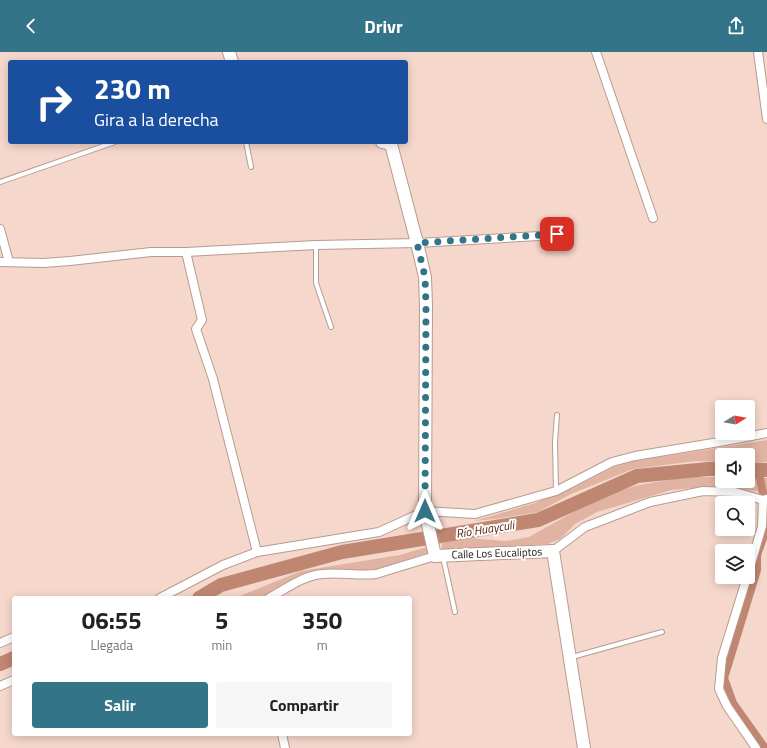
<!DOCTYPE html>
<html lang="es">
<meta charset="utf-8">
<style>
:root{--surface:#fff;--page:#f6f6f6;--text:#222;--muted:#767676;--accent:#347488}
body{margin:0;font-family:"Titillium Web",sans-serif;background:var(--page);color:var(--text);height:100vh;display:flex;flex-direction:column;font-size:15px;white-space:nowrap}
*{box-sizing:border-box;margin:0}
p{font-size:13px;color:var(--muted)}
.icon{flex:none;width:22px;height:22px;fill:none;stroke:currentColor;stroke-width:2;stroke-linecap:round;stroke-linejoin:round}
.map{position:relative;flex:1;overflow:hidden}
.drawer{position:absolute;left:12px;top:544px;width:400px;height:140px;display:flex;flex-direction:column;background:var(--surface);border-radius:4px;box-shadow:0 2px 10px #0003}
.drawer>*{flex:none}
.guide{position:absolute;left:8px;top:8px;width:400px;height:84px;border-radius:4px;box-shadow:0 2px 10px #0003;background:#1a4fa0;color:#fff;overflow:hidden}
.needle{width:26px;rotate:79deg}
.buttons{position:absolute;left:715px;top:348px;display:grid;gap:8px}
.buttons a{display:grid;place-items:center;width:40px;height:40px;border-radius:4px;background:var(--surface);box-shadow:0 2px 10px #0003;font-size:20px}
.pin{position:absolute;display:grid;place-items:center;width:34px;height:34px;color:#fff;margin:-17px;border-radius:8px;box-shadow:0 2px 6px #0006}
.me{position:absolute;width:44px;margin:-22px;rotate:0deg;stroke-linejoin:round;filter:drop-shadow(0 0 3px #0008)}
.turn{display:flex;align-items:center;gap:14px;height:84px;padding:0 20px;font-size:18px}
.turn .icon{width:52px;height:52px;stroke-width:2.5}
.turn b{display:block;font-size:28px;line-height:34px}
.eta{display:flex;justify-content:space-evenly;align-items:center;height:68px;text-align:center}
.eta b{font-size:24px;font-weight:700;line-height:28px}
.primary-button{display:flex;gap:8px;margin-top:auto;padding:8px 20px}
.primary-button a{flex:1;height:46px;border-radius:4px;background:var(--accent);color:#fff;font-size:16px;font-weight:700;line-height:46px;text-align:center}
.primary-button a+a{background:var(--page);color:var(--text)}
header{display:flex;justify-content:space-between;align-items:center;height:52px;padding:0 20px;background:var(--accent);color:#fff;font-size:18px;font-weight:700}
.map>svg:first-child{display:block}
.green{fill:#e1b3a2}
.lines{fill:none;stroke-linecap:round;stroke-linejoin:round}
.canal{stroke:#bf8772;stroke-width:8}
.river{stroke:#bf8772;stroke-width:14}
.lane-casing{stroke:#b89b91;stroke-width:6}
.street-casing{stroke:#b89b91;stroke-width:10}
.secondary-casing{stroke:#b89b91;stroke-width:14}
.lane{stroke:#fff;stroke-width:4}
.street{stroke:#fff;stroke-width:8}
.secondary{stroke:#fff;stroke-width:12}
.route{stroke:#347488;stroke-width:7;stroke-dasharray:0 12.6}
.labels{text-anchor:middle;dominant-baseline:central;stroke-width:4;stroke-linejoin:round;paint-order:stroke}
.street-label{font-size:11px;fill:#1d130f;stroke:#fff}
.water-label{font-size:12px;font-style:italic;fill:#511d06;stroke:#fff}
</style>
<header><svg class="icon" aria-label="back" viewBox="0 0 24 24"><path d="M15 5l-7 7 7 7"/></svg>Drivr<svg class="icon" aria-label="share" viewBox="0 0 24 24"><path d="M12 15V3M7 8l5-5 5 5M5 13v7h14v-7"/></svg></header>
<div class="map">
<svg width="767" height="696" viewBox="0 0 767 696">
<rect width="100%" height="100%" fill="#f6d7cc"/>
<!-- green -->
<g class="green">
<path d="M 767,388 L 767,410 L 760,411 L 748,411 L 748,403 L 722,403 L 722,410 L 696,409 L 633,417 L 571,442 L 538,460 L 495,467 L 474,469 L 535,451 L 575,435 L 614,415 L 634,409 Z"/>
<path d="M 683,425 L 722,425 L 722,429 L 748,429 L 748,426 L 767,426 L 767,441 L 742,437 L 707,435 L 671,438 L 597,460 L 575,472 L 560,487 L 548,492 L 442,498 L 442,491 L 466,486 L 506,489 L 529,485 L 600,445 L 635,434 Z"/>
<path d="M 430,494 L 430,500 L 375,518 L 310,521 L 260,546 L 235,546 L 301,519 L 400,503 Z"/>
</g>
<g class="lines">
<!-- canal -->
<g class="canal">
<path d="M 754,418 L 760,426 L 767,462"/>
<path d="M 765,696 L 733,651 L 724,626 L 757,518 L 757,503 L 767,475"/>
</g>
<!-- river -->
<g class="river">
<path d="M 748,418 L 767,418"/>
<path d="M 199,546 L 221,533 L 342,500 L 538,468 L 637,424 L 708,417 L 722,417"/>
<path d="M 0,612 L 14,606"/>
</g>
<defs>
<g id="lane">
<path d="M 246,90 L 251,115"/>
<path d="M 0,130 L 115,90"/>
<path d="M 316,193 L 316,231 L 331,275"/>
<path d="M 556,439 L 555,390 L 557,363"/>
<path d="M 443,505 L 455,560"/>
<path d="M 572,605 L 662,580"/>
</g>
<g id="street">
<path d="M 596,0 L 653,166"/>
<path d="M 758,0 L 767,67"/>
<path d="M 0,177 L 9,210"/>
<path d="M 186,200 L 202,268 L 196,277 L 213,327 L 257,500"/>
<path d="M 0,210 L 44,211 L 70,209 L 151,200 L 186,200 L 316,193 L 417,191 L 557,183"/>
<path d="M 553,499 L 585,475 L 650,450 L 703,439 L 735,440 L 763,448 L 767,447"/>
<path d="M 748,522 L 762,474 L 763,448"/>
<path d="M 747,525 L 722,606 L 719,637 L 727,654 L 756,696"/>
<path d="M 160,546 L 223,513 L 257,500 L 379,480 L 425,459 L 475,462 L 556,439 L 612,410 L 635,404 L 719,390 L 767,381"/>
<path d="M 269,546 C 286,537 304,523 323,522 C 340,520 358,524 376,522 L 435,504"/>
<path d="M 0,591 L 14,585"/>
<path d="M 0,634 L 14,628"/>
<path d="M 282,682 L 285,696"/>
</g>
<g id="secondary">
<path d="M 229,0 L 232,10"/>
<path d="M 382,90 L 391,92 L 417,191 L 425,225 L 426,253 L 425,459 L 435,504 L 553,499 L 584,696"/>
</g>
</defs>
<!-- lane casing -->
<use href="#lane" class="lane-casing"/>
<!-- street casing -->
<use href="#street" class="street-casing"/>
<!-- secondary casing -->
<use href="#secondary" class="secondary-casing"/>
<!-- lane -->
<use href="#lane" class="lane"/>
<!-- street -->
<use href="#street" class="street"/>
<!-- secondary -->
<use href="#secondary" class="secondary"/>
</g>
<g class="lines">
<!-- route -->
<path class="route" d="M 425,459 L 426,253 L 425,225 L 417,191 L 557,182"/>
</g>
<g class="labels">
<!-- street labels -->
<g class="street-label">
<text transform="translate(497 501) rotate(-2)">Calle Los Eucaliptos</text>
</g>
<!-- water labels -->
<g class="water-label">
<text transform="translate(485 477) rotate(-9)">Río Huayculi</text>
</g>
</g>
</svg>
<div class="buttons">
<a><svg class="needle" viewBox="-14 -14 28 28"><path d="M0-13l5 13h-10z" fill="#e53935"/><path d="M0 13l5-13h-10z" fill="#767676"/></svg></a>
<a><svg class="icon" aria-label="sound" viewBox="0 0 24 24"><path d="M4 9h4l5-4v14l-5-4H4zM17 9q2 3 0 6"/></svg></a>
<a><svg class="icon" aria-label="search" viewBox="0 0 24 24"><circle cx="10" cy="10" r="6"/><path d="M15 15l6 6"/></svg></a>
<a><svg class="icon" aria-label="layers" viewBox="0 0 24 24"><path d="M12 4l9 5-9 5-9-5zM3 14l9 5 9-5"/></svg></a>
</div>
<div class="pin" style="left:557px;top:182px;background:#d93025"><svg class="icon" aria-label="arrive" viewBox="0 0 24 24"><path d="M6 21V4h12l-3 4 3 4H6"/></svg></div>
<svg class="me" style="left:425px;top:459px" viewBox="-20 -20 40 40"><path d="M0-17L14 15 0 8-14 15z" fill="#347488" stroke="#fff" stroke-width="4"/></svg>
<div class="guide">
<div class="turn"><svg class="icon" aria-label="right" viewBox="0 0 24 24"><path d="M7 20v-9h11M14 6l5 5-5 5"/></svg><div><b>230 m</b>Gira a la derecha</div></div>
</div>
<section class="drawer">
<div class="eta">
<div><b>06:55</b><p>Llegada</p></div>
<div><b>5</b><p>min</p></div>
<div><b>350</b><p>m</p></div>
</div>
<div class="primary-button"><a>Salir</a><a>Compartir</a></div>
</section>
</div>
